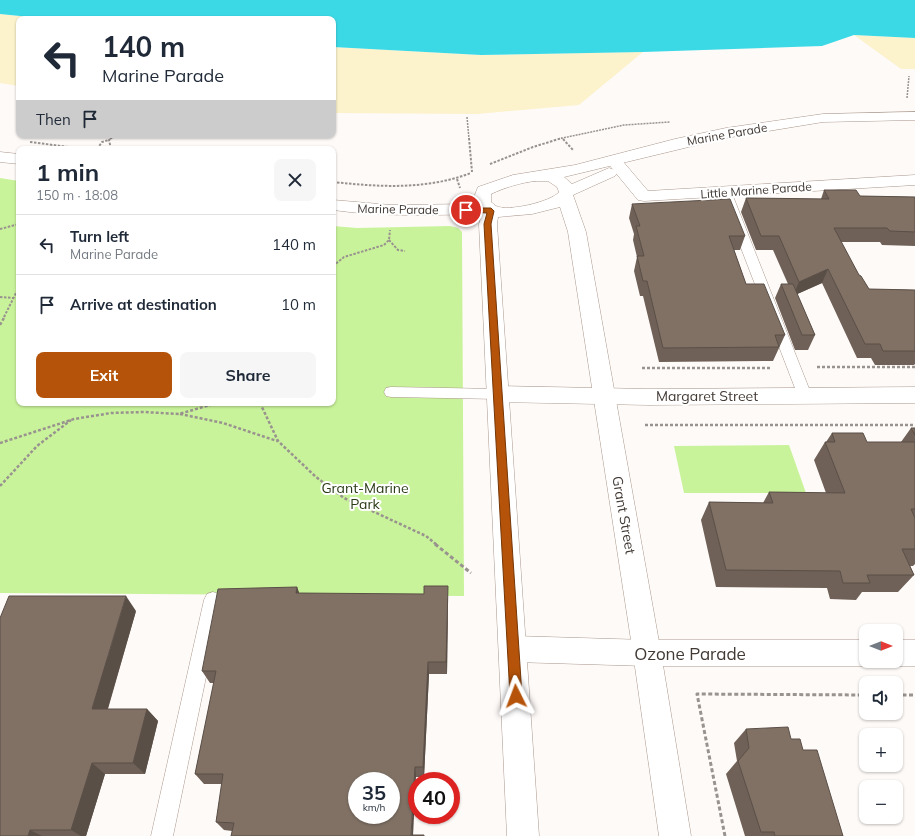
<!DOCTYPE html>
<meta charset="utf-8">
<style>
:root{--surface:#fff;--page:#f6f6f7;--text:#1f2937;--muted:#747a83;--line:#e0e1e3;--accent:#b45309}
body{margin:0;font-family:Mulish,sans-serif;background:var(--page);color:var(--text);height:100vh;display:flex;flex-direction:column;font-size:15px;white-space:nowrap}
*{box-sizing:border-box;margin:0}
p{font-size:13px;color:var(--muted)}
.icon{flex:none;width:22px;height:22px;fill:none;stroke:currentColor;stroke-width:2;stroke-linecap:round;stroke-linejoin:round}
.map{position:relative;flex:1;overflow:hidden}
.panel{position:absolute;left:16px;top:146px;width:320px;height:260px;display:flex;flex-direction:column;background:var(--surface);border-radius:8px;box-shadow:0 1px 3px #0004}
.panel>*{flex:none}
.banner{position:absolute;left:16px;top:16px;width:320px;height:122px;border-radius:8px;box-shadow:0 1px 3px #0004;background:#fff;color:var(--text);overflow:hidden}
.needle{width:26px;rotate:90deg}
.tools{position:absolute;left:859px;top:624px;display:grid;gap:8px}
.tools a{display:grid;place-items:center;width:44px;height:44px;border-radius:8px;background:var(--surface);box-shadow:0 1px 3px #0004;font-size:20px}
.speed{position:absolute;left:348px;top:772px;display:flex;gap:8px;font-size:20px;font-weight:700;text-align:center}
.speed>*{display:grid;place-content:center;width:52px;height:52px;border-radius:50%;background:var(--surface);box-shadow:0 1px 3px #0004;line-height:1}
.speed small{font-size:10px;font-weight:400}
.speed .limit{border:6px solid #d22;background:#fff;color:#111}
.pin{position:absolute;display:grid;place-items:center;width:34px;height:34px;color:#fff;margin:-17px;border:2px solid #fff;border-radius:50%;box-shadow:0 1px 4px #0007}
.me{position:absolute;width:44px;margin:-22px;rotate:357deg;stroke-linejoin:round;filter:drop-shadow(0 0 3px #0008)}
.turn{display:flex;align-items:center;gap:14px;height:84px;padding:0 20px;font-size:18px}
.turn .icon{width:52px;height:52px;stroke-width:2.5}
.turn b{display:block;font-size:28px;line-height:34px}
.then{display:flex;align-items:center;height:38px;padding:0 20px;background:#0003;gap:8px;font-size:15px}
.round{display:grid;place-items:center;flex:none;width:42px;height:42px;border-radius:8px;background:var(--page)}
.summary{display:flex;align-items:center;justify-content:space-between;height:68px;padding:0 20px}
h1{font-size:24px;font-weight:700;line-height:30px}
.primary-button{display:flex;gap:8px;margin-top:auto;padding:8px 20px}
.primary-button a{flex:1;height:46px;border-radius:8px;background:var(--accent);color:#fff;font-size:16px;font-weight:700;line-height:46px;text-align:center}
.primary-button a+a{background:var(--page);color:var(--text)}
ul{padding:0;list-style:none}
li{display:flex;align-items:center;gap:12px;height:60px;padding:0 20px;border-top:1px solid var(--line)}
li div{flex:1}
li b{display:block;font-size:15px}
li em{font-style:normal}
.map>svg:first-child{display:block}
.green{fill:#c9f39a}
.sand{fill:#fcf2cc}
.water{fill:#3bd9e6}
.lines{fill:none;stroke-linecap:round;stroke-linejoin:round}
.lane-casing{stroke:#aa988c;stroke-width:1}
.street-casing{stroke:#aa988c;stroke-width:1}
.secondary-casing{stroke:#aa988c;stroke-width:1}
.path-far3{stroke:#99938f;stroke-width:1.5;stroke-dasharray:2 1;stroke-linecap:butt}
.path-far2{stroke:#99938f;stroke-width:2;stroke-dasharray:2.5 1.5;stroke-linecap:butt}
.path-far1{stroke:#99938f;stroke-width:2.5;stroke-dasharray:3 2;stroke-linecap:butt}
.path{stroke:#99938f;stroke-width:3;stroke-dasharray:4 2.5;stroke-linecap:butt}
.lane{fill:#fff;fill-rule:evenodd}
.street{fill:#fff;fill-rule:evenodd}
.secondary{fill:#fff;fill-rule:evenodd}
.wall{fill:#6f6157}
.shaded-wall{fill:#5a4f47}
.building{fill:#817165;stroke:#5a4f47;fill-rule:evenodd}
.route{fill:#b45309;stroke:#753606}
.labels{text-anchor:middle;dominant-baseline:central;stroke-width:4;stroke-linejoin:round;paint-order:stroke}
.far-street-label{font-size:12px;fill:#413934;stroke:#fff}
.street-label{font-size:14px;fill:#413934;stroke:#fff}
.park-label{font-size:14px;fill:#293a15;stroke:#fff}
.near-street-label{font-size:17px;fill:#413934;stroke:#fff}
</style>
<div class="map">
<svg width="915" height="836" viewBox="0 0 915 836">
<rect width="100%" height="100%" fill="#fefaf8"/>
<!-- green -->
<g class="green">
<path d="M 0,178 L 19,181 L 19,403 L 333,403 L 333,226 L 357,228 L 450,226 L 458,228 L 462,232 L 464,596 L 0,593 Z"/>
<path d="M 789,445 L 806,493 L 684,493 L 674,446 Z"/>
</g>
<!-- sand -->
<g class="sand">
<path d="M 0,14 L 50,19 L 19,19 L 19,86 L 0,83 Z"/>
<path d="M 854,35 L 915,38 L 915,69 L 901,69 Z"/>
<path d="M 333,47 L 481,55 L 643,52 L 579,105 L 477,114 L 333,113 Z"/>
</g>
<!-- water -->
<path class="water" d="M 0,0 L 915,0 L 915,38 L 854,35 L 822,46 L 643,52 L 481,55 L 333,47 L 333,19 L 50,19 L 0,14 Z"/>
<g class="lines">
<defs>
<g id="lane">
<path d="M 725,188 L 731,191 L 812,396 L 810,400 L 805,401 L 800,400 L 798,396 L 719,191 Z"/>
<path d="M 391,387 L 499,389 L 504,390 L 506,394 L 504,398 L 499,399 L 391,397 L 386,396 L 384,392 L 386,388 Z"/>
<path d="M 213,592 L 219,594 L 222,600 L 173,836 L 151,836 L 204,600 L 207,594 Z"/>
</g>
<g id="street">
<path d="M 614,156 L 620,158 L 648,191 L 915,175 L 915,185 L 644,201 L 638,200 L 606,161 L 608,158 Z"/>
<path d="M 499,386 L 649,389 L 915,387 L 915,403 L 649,405 L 499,402 L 491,400 L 488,394 L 491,388 Z"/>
<path d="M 514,636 L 647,640 L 866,640 L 866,661 L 876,661 L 866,666 L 647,666 L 514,662 L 504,658 L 500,649 L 504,640 Z"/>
<path d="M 896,640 L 915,640 L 915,666 L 896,666 L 886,662 L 886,661 L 896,661 Z"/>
</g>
<g id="secondary">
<path d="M 915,112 L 915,120 L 823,122 L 726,138 L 564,177 L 572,184 L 609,168 L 615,170 L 617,173 L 615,176 L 573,195 L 586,232 L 661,653 L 691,836 L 659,836 L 633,653 L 568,232 L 560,207 L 532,214 L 498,217 L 497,224 L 539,836 L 507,836 L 479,224 L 482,214 C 432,215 383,217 333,210 L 333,200 L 391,205 L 475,204 L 474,197 L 478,187 L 513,175 L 575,165 L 675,139 L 726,128 L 823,114 ZM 535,181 L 548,181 L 557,187 L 559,192 C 551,202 507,212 496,206 C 494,205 493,203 491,202 L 491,194 C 506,187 520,183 535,181 Z"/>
<path d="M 0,152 L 19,154 L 19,164 L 0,162 Z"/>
</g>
</defs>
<!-- lane casing -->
<use href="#lane" class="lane-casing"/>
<!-- street casing -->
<use href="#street" class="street-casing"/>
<!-- secondary casing -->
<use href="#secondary" class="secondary-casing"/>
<!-- path-far3 -->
<g class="path-far3">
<path d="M 907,98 L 909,76"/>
<path d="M 467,117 L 469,139"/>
<path d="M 110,139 L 118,135"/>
<path d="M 558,139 L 624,125 L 670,122"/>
</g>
<!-- path-far2 -->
<g class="path-far2">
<path d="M 469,138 L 472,172"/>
<path d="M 563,139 L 573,150"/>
<path d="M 30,142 L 84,149"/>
<path d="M 97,149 L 102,142 L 109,140"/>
<path d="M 111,149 L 109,140 L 112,138"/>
<path d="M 490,164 L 533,147 L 562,138"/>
<path d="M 457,179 L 460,188"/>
<path d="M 333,182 C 380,187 426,190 471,173"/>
<path d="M 0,229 L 19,224"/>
<path d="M 389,240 L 398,250 L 405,251"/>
<path d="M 333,266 L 344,257 L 384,245 L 389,240 L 390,230"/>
<path d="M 0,297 L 13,298"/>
<path d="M 4,317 L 19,287"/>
</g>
<!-- path-far1 -->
<g class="path-far1">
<path d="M 0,325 L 5,316"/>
<path d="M 817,367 L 915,367"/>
<path d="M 642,368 L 770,368"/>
<path d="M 260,403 L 278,441 L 316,477 L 344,498 L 426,536 L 437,545"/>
<path d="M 180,414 L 223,423 L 277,441"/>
<path d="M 645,425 L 915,425"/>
<path d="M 0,443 L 74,419 L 111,413 L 144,412 L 179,414 L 217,403"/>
<path d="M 0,486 L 37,446 L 71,420"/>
</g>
<!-- path -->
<g class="path">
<path d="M 435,544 L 471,573"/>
<path d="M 896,695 L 915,695"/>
<path d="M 725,836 L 697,694 L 866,695"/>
</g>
<!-- lane -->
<use href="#lane" class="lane"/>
<!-- street -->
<use href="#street" class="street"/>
<!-- secondary -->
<use href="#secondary" class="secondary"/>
</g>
<!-- wall -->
<g class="wall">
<path d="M 824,190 L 860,196 L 915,197 L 915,246 L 882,245 L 880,242 L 841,242 L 859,275 L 869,289 L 915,290 L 915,364 L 914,365 L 875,365 L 871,358 L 857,358 L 822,283 L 797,294 L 815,335 L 808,350 L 795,350 L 775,298 L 781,284 L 788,284 L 773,250 L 756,250 L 741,212 L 746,198 L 821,199 Z"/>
<path d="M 632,204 L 745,236 L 740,250 L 734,250 L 746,284 L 785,335 L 773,361 L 659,362 L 643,296 L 640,296 L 634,271 L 637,257 L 633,240 L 634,234 L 629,218 Z"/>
<path d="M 911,428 L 915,428 L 915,564 L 913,566 L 910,566 L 914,575 L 898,592 L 862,592 L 856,600 L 830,599 L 827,588 L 716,587 L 701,520 L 709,502 L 763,503 L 769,492 L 826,493 L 814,460 L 825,442 L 826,442 L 832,433 L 867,442 L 901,442 Z"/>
<path d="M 297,587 L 299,593 L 448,599 L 447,674 L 429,674 L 424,777 L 416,777 L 232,831 L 224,830 L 216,822 L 222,784 L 204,784 L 195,774 L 214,683 L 210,683 L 202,671 Z"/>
<path d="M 136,611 L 108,709 L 147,709 L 158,721 L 145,774 L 105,774 L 86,836 L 0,836 Z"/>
<path d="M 746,729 L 791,739 L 803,750 L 843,836 L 745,836 L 726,774 L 737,761 L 734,743 Z"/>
</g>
<!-- shaded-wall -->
<g class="shaded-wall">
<path d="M 828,269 L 822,283 L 793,296 L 799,282 Z"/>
<path d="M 448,586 L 448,599 L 447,674 L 446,662 Z"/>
<path d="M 297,587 L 302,601 L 296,593 Z"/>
<path d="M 126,596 L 136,611 L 104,721 L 92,709 Z"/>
<path d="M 428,662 L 429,674 L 424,777 L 423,767 Z"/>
<path d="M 147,709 L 158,721 L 145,774 L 133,763 Z"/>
<path d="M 92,763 L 105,774 L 86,836 L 81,836 L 71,830 Z"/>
<path d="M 415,767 L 416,777 L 413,836 L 411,836 Z"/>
<path d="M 30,830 L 42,836 L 28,836 Z"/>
</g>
<!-- building -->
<g class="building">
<path d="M 824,190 L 856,190 L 860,196 L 915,197 L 915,232 L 890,231 L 887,228 L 834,228 L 859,275 L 861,276 L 869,289 L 915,290 L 915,351 L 883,351 L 880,344 L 865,344 L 828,269 L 799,282 L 779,236 L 761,236 L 746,198 L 829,199 Z"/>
<path d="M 730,199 L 745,236 L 729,236 L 746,284 L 764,284 L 785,335 L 775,335 L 779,347 L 663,348 L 647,281 L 643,281 L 637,256 L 644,256 L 636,226 L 640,226 L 632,204 Z"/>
<path d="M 781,284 L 793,284 L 815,335 L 802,335 Z"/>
<path d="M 911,428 L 915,428 L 915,435 Z"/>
<path d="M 832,433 L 863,433 L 867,442 L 915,442 L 915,509 L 911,509 L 915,518 L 915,549 L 902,549 L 914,575 L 867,575 L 870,583 L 843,583 L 840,571 L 726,570 L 709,502 L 773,503 L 769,492 L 845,493 L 825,442 L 835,442 Z"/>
<path d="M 424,586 L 448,586 L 446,662 L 428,662 L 423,767 L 415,767 L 411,835 L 424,835 L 424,836 L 231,836 L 234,823 L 216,822 L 223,774 L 195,774 L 216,671 L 202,671 L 218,589 L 297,587 L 296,593 L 424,594 ZM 357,781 L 391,781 L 391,815 L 357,815 Z"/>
<path d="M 9,596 L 126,596 L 92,709 L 147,709 L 133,763 L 92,763 L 71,830 L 30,830 L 28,836 L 0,836 L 0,618 Z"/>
<path d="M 788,727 L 791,739 L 800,739 L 803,750 L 817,750 L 843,836 L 775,836 L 774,832 L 761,832 L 738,761 L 749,748 L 746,729 Z"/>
</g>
<!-- route -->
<path class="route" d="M 464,208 L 491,208 L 494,211 L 491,224 L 522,696 L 520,700 L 516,702 L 512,700 L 510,696 L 484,224 L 487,213 L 466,212 L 463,210 Z"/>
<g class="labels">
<!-- far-street labels -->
<g class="far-street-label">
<text transform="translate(727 134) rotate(-10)">Marine Parade</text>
<text transform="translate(756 190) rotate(-4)">Little Marine Parade</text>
<text transform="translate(398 209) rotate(1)">Marine Parade</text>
</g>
<!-- street labels -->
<g class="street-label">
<text x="707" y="396">Margaret Street</text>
<text transform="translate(624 515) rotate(80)">Grant Street</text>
</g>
<!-- park labels -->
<g class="park-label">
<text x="365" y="488">Grant-Marine<tspan x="365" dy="16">Park</tspan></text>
</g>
<!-- near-street labels -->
<g class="near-street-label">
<text x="690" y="653">Ozone Parade</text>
</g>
</g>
</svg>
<div class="tools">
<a><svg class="needle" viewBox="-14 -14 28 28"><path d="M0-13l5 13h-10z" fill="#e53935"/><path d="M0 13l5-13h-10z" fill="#747a83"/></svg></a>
<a><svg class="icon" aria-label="sound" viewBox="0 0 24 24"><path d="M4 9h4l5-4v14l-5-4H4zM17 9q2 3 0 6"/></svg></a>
<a>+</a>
<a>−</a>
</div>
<div class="speed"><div>35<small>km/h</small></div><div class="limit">40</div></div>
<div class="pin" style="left:466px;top:210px;background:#d93025"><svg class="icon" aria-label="arrive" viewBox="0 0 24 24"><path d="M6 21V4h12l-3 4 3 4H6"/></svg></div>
<svg class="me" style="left:516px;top:696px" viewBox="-20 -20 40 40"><path d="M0-17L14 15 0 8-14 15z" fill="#b45309" stroke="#fff" stroke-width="4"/></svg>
<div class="banner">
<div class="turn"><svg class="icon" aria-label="left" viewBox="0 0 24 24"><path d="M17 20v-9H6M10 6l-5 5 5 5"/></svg><div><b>140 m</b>Marine Parade</div></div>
<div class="then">Then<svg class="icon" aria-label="arrive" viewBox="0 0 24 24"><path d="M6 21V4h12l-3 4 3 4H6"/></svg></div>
</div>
<section class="panel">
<div class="summary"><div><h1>1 min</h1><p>150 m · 18:08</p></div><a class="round"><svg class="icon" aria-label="close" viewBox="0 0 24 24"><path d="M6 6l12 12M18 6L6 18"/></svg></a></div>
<ul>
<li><svg class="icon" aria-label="left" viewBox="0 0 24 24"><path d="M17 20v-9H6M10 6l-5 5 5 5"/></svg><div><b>Turn left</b><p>Marine Parade</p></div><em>140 m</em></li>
<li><svg class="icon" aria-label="arrive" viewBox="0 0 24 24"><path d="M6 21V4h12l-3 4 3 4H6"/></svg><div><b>Arrive at destination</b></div><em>10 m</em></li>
</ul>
<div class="primary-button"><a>Exit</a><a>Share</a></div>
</section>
</div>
